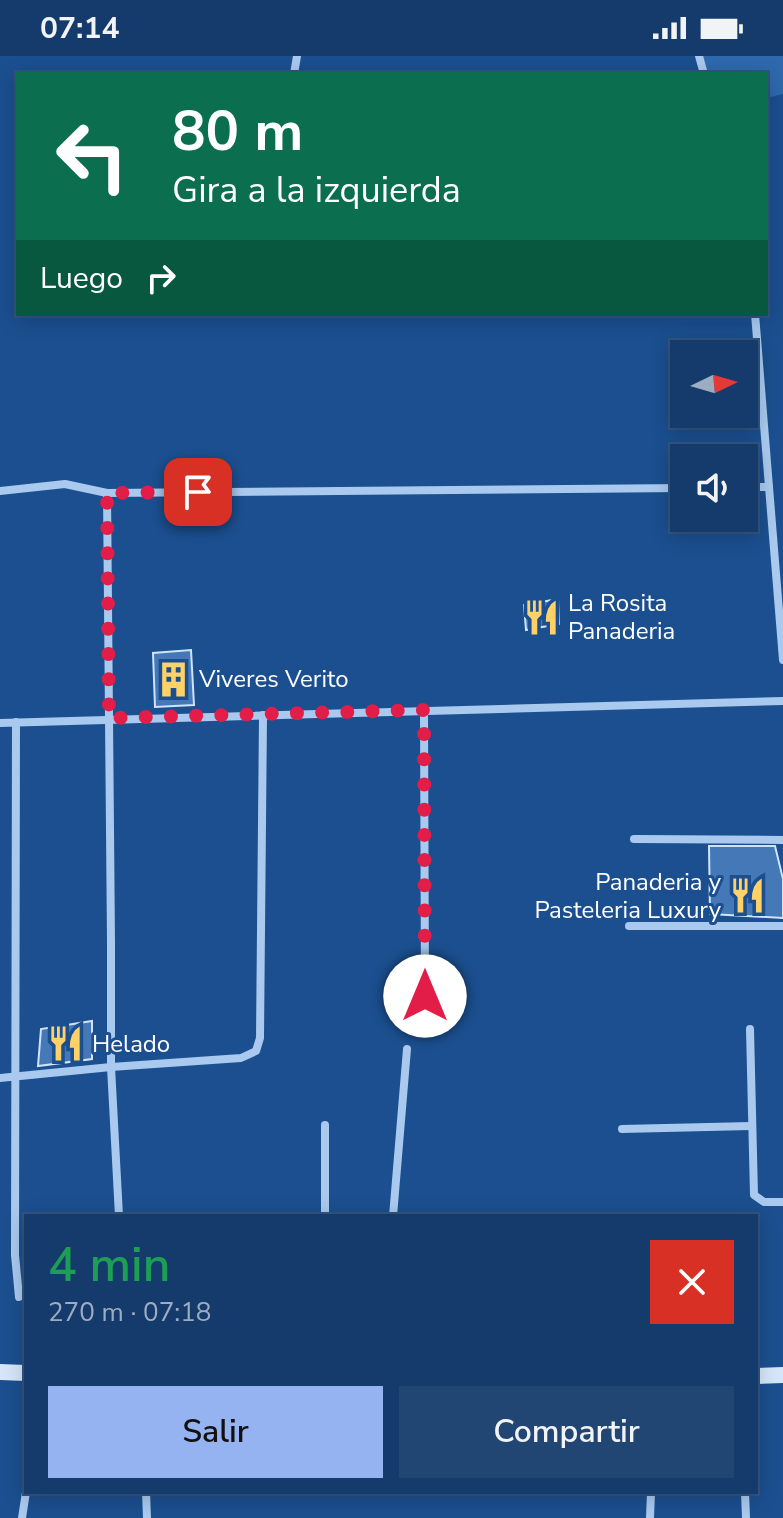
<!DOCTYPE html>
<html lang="es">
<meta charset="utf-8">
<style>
:root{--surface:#143b6b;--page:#214673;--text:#f1f3f6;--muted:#9dadc1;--line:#33557e;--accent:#95b2f1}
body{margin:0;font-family:"Nunito Sans",sans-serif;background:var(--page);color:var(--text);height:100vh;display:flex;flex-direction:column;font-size:30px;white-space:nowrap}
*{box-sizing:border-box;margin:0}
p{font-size:26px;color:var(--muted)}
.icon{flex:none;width:44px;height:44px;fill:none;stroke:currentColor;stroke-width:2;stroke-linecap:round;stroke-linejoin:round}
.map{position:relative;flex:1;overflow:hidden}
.sheet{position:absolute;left:24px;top:1158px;width:734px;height:280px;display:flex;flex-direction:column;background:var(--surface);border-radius:0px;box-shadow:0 4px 20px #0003,0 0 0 2px var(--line)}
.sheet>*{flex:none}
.hud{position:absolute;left:16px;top:16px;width:752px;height:244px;border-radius:0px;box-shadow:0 4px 20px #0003,0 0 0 2px var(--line);background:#0b6e4f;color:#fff;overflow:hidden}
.needle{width:52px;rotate:85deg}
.controls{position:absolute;left:670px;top:284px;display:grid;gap:16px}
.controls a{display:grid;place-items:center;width:88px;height:88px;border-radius:0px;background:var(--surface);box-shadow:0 4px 20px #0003,0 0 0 2px var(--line);font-size:40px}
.pin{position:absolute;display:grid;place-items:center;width:68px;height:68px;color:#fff;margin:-34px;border-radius:16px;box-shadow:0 4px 12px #0006}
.me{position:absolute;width:88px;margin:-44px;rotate:0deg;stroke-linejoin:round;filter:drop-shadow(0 0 6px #0008)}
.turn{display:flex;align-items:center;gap:28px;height:168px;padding:0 24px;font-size:36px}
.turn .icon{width:104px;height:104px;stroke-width:2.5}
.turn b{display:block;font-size:56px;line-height:68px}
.then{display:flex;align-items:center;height:76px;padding:0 24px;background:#0003;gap:16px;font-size:30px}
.round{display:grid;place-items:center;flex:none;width:84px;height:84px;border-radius:0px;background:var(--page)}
.summary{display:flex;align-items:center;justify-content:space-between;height:136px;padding:0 24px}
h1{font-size:48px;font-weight:600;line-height:60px;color:#1e9e55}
.action{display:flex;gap:16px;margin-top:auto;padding:16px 24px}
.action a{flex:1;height:92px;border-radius:0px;background:var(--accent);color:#111;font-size:32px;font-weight:600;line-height:92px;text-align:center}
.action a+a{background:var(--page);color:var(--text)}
.status{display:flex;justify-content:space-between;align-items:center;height:56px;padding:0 40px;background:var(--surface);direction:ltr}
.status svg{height:22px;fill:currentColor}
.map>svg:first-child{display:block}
.green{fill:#2e69ad}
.building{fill:#4478b7;stroke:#cfe3fa;stroke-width:2}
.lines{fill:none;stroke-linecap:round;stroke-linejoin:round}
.street{stroke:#a9c9ee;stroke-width:8}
.secondary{stroke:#d6e6fa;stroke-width:16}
.route{stroke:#e11d48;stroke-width:14;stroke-dasharray:0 25.2}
.labels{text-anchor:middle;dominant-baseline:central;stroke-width:6;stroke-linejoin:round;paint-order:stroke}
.poi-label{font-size:24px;fill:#fff;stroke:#1b4f8f;text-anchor:start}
</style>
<div class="status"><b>07:14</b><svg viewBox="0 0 49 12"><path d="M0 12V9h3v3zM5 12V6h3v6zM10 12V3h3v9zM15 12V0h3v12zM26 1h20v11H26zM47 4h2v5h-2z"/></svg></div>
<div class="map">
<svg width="783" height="1462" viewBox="0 0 783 1462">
<rect width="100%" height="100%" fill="#1b4f8f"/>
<!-- green -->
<path class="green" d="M 699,0 L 783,0 L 783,38 L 766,42 L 766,18 L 704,18 Z"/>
<!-- building -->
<g class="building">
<path d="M 558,543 L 559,568 L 526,574 L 524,549 Z"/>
<path d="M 191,594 L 194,649 L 155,651 L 153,597 Z"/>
<path d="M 709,790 L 775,790 L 783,823 L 783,862 L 710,858 Z"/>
<path d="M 92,965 L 92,1003 L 38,1010 L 41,973 Z"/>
</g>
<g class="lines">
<!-- street -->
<g class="street">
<path d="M 699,0 L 704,18"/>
<path d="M 294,18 L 297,0"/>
<path d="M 755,258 L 783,604"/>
<path d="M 744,431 L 769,431"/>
<path d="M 0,435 L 65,428 L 107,437 L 684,432"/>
<path d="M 107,437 L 111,886 L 111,1011 L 119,1160"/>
<path d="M 424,654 L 425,940"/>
<path d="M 16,666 L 15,1199 L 19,1241"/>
<path d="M 0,667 L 783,645"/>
<path d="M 634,783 L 783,784"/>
<path d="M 629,870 L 783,870"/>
<path d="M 750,973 L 754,1139 L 764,1146 L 783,1146"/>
<path d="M 0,1022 L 111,1011 L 241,1002 L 256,995 L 260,982 L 263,659"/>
<path d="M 622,1073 L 751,1070"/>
<path d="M 325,1160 L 325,1069"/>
<path d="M 393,1160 L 407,993"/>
<path d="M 146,1436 L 147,1462"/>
<path d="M 745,1436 L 746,1462"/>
<path d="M 22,1462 L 26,1436"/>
<path d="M 650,1462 L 651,1436"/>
</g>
<!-- secondary -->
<g class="secondary">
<path d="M 0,1316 L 26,1317"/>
<path d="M 756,1320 L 783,1319"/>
</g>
</g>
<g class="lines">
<!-- route -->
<path class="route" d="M 198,436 L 107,437 L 109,662 L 424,654 L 425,940"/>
</g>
<!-- icons -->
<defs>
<symbol id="restaurant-bare" viewBox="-9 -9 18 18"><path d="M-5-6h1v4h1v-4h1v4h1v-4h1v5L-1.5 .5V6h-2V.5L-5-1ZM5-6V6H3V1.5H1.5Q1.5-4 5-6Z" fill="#ffd166" stroke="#1b4f8f" stroke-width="2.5" paint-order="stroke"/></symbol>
<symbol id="building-bare" viewBox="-9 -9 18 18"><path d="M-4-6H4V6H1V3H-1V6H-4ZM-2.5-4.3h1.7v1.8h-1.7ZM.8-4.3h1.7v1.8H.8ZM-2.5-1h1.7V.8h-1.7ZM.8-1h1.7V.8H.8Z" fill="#ffd166" stroke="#1b4f8f" stroke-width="2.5" paint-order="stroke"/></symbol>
</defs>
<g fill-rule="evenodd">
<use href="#restaurant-bare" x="516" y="536" width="51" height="51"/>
<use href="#building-bare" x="148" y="598" width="51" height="51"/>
<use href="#restaurant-bare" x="722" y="814" width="51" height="51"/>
<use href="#restaurant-bare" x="40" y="962" width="51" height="51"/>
</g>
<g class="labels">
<!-- poi labels -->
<g class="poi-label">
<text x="568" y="547">La Rosita<tspan x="568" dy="28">Panaderia</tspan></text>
<text x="199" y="623">Viveres Verito</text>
<text x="721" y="826" text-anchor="end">Panaderia y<tspan x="721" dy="28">Pasteleria Luxury</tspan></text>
<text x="92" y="988">Helado</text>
</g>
</g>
</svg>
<div class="controls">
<a><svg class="needle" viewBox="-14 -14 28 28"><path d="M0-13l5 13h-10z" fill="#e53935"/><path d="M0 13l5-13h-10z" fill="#9dadc1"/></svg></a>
<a><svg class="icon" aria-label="sound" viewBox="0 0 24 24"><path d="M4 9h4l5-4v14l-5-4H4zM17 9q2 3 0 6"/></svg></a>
</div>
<div class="pin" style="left:198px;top:436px;background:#d93025"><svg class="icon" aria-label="arrive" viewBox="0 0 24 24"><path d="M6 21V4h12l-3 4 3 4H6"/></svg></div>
<svg class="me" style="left:425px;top:940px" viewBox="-20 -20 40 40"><circle r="19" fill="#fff"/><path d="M0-13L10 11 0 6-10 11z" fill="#e11d48"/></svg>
<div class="hud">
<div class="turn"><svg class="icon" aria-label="left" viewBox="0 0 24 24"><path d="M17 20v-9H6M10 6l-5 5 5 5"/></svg><div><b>80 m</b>Gira a la izquierda</div></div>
<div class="then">Luego<svg class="icon" aria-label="right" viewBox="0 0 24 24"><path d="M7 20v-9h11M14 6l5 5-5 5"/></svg></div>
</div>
<section class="sheet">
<div class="summary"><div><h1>4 min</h1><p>270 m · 07:18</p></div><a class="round" style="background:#d93025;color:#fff"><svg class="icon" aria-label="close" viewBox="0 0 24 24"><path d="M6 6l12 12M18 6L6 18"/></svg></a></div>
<div class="action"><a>Salir</a><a>Compartir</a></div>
</section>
</div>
